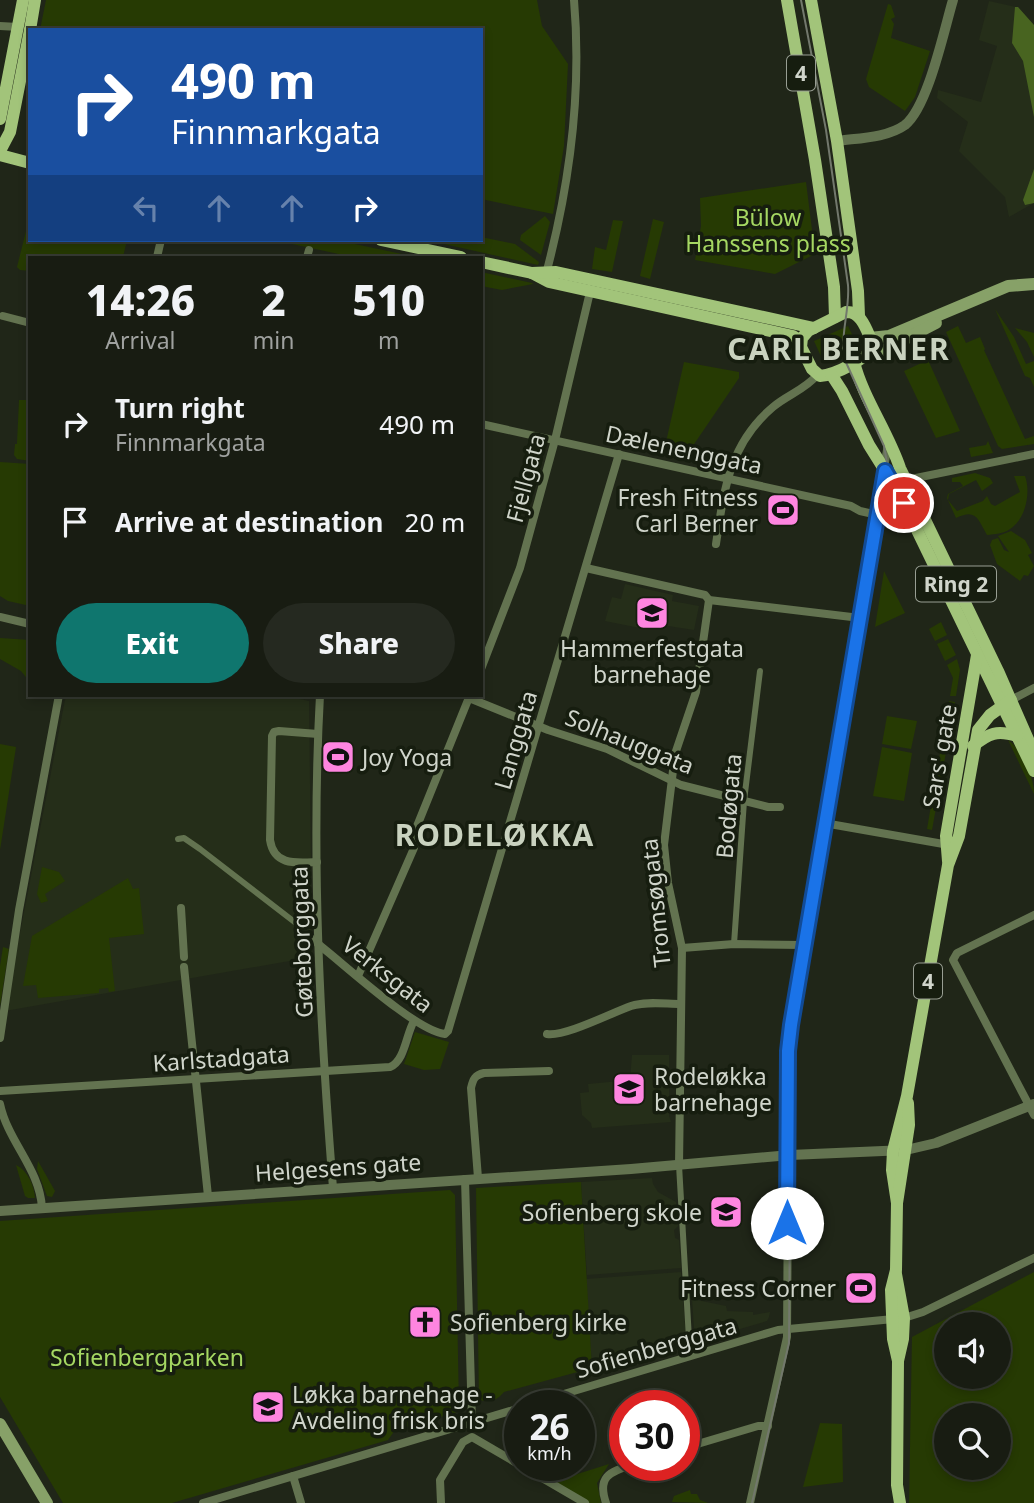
<!DOCTYPE html>
<meta charset="utf-8">
<style>
:root{--surface:#181c12;--page:#252920;--text:#f1f3f6;--muted:#9fa19f;--line:#363a32;--accent:#0f766e}
body{margin:0;font-family:"Noto Sans",sans-serif;background:var(--page);color:var(--text);height:100vh;display:flex;flex-direction:column;font-size:26px;white-space:nowrap}
*{box-sizing:border-box;margin:0}
p{font-size:23px;color:var(--muted)}
.icon{flex:none;width:38px;height:38px;fill:none;stroke:currentColor;stroke-width:2;stroke-linecap:round;stroke-linejoin:round}
.map{position:relative;flex:1;overflow:hidden}
.details{position:absolute;left:28px;top:256px;width:455px;height:441px;display:flex;flex-direction:column;background:var(--surface);border-radius:0px;box-shadow:0 4px 10px #0003,0 0 0 2px var(--line)}
.details>*{flex:none}
.top-card{position:absolute;left:28px;top:28px;width:455px;height:214px;border-radius:0px;box-shadow:0 4px 10px #0003,0 0 0 2px var(--line);background:#1a4fa0;color:#fff;overflow:hidden}
.fabs{position:absolute;left:934px;top:1312px;display:grid;gap:14px}
.fabs a{display:grid;place-items:center;width:77px;height:77px;border-radius:50%;background:var(--surface);box-shadow:0 4px 10px #0003,0 0 0 2px var(--line);font-size:35px}
.speed{position:absolute;left:504px;top:1390px;display:flex;gap:14px;font-size:35px;font-weight:700;text-align:center}
.speed>*{display:grid;place-content:center;width:91px;height:91px;border-radius:50%;background:var(--surface);box-shadow:0 4px 10px #0003,0 0 0 2px var(--line);line-height:1}
.speed small{font-size:18px;font-weight:400}
.speed .limit{border:10px solid #d22;background:#fff;color:#111}
.pin{position:absolute;display:grid;place-items:center;width:60px;height:60px;color:#fff;margin:-30px;border:4px solid #fff;border-radius:50%;box-shadow:0 2px 7px #0007}
.me{position:absolute;width:77px;margin:-38px;rotate:0deg;stroke-linejoin:round;filter:drop-shadow(0 0 5px #0008)}
.turn{display:flex;align-items:center;gap:24px;height:147px;padding:0 28px;font-size:32px}
.turn .icon{width:91px;height:91px;stroke-width:2.5}
.turn b{display:block;font-size:49px;line-height:60px}
.lanes{display:flex;align-items:center;height:66px;padding:0 28px;background:#0003;justify-content:center;gap:35px;direction:ltr}
.lanes .off{opacity:.35}
.eta{display:flex;justify-content:space-evenly;align-items:center;height:119px;text-align:center}
.eta b{font-size:42px;font-weight:800;line-height:49px}
.button{display:flex;gap:14px;margin-top:auto;padding:14px 28px}
.button a{flex:1;height:80px;border-radius:42px;background:var(--accent);color:#fff;font-size:28px;font-weight:800;line-height:80px;text-align:center}
.button a+a{background:var(--page);color:var(--text)}
ul{padding:0;list-style:none}
li{display:flex;align-items:center;gap:21px;height:98px;padding:0 28px}
li div{flex:1}
li b{display:block;font-size:26px}
li em{font-style:normal}
.map>svg:first-child{display:block}
.built{fill:#252e19}
.green{fill:#263a03;fill-rule:evenodd}
.forest{fill:#486420}
.lines{fill:none;stroke-linecap:round;stroke-linejoin:round}
.pedestrian{stroke:#637350;stroke-width:6}
.minor{stroke:#637350;stroke-width:8}
.tertiary{stroke:#637350;stroke-width:10}
.secondary{stroke:#87a168;stroke-width:12}
.primary{stroke:#a2c47a;stroke-width:12}
.tram{stroke:#72786c;stroke-width:2}
.route-casing{stroke:#114b97;stroke-width:18}
.route{stroke:#1a73e8;stroke-width:12}
.labels{text-anchor:middle;dominant-baseline:central;stroke-width:7;stroke-linejoin:round;paint-order:stroke}
.shield{fill:#161d0f;stroke:#989e93;stroke-width:2}
.shield-label{font-size:21px;font-weight:bold;fill:#d0d5cb}
.park-label{font-size:23px;fill:#a5d762;stroke:#161d0f}
.street-label{font-size:23px;fill:#d0d5cb;stroke:#161d0f}
.poi-label{font-size:23px;fill:#d0d5cb;stroke:#161d0f;text-anchor:start}
.district-label{font-size:30px;font-weight:bold;letter-spacing:2px;fill:#c9d2bf;stroke:#161d0f}
</style>
<div class="map">
<svg width="1034" height="1503" viewBox="0 0 1034 1503">
<rect width="100%" height="100%" fill="#202618"/>
<!-- built -->
<g class="built">
<path d="M 989,1 L 1016,7 L 1034,99 L 1034,203 L 1009,217 L 1005,197 L 959,151 L 968,122 L 937,98 L 938,90 L 981,102 L 997,46 L 979,40 Z"/>
<path d="M 625,584 L 673,595 L 672,601 L 699,606 L 694,630 L 642,622 L 640,628 L 605,621 L 612,597 L 621,599 Z"/>
<path d="M 66,695 L 281,695 L 309,701 L 312,957 L 5,1011 Z"/>
<path d="M 632,1055 L 669,1055 L 669,1116 L 671,1122 L 592,1128 L 591,1123 L 582,1115 L 580,1093 L 589,1092 L 588,1084 L 630,1080 Z"/>
<path d="M 652,1178 L 653,1184 L 658,1192 L 676,1202 L 678,1226 L 674,1230 L 675,1238 L 679,1240 L 681,1268 L 587,1275 L 581,1182 Z"/>
<path d="M 681,1272 L 686,1338 L 592,1368 L 586,1279 Z"/>
<path d="M 692,1299 L 726,1306 L 727,1311 L 753,1312 L 753,1315 L 770,1312 L 769,1317 L 767,1321 L 695,1342 Z"/>
</g>
<!-- green -->
<g class="green">
<path d="M 46,0 L 537,0 L 542,26 L 568,64 L 564,146 L 553,214 L 481,199 L 481,30 L 40,30 Z"/>
<path d="M 888,4 L 891,5 L 895,17 L 891,19 L 894,24 L 891,38 L 930,51 L 915,97 L 905,111 L 869,87 L 866,79 Z"/>
<path d="M 806,182 L 815,254 L 775,274 L 695,260 L 701,226 L 700,198 Z"/>
<path d="M 545,216 L 550,222 L 541,255 L 520,240 L 521,235 Z"/>
<path d="M 653,219 L 664,222 L 650,279 L 640,276 Z"/>
<path d="M 613,220 L 623,221 L 612,272 L 592,269 L 595,247 L 606,250 Z"/>
<path d="M 27,227 L 30,227 L 30,240 L 127,240 L 123,257 L 30,257 L 30,271 L 20,270 L 17,267 Z"/>
<path d="M 481,237 L 515,244 L 539,262 L 538,265 L 426,240 L 481,240 Z"/>
<path d="M 273,240 L 336,240 L 416,257 L 353,257 Z"/>
<path d="M 481,272 L 532,283 L 533,284 L 502,290 L 481,286 Z"/>
<path d="M 995,309 L 1014,337 L 1026,364 L 1034,361 L 1034,387 L 1030,378 L 1025,376 Z"/>
<path d="M 848,326 L 858,347 L 824,363 L 814,341 Z"/>
<path d="M 958,326 L 966,343 L 980,337 L 985,349 L 984,350 L 1025,439 L 1034,436 L 1034,444 L 1002,449 L 998,446 L 946,332 Z"/>
<path d="M 1015,328 L 1034,333 L 1034,357 L 1027,342 Z"/>
<path d="M 928,360 L 960,431 L 936,438 L 904,371 Z"/>
<path d="M 684,362 L 739,372 L 739,378 L 686,456 L 664,451 Z"/>
<path d="M 19,400 L 30,400 L 30,461 L 17,459 L 14,455 L 15,444 L 17,444 Z"/>
<path d="M 988,441 L 993,453 L 971,457 L 969,448 L 986,445 Z"/>
<path d="M 0,462 L 30,464 L 30,574 L 27,596 L 30,597 L 30,606 L 8,601 L 0,596 Z"/>
<path d="M 975,473 L 990,478 L 993,483 L 982,491 L 976,480 L 949,494 L 948,500 L 957,511 L 983,501 L 987,496 L 991,504 L 995,506 L 1020,492 L 1014,476 L 1025,476 C 1031,492 1026,519 1010,529 C 1003,534 995,534 987,535 C 978,520 977,508 956,518 L 947,498 L 948,494 L 963,486 L 960,482 L 952,482 L 952,478 Z"/>
<path d="M 1011,531 L 1025,540 L 1032,553 L 1028,555 L 1034,566 L 1028,576 L 1024,575 L 1020,581 L 997,564 L 990,545 L 992,540 L 998,538 L 1004,550 L 1009,552 L 998,536 Z"/>
<path d="M 884,571 L 905,613 L 875,627 Z"/>
<path d="M 941,622 L 947,635 L 935,641 L 929,629 Z"/>
<path d="M 0,638 L 30,640 L 30,682 L 21,671 L 0,659 Z"/>
<path d="M 948,639 L 956,655 L 945,661 L 937,644 Z"/>
<path d="M 957,659 L 960,670 L 956,696 L 950,696 L 953,678 L 947,665 Z"/>
<path d="M 949,701 L 955,702 L 932,830 L 927,829 Z"/>
<path d="M 887,716 L 917,721 L 911,749 L 882,744 Z"/>
<path d="M 1008,740 C 1022,749 1034,777 1034,794 Z"/>
<path d="M 0,744 L 16,747 L 0,850 Z"/>
<path d="M 882,747 L 912,753 L 904,801 L 873,796 Z"/>
<path d="M 42,867 L 59,872 L 65,881 L 45,894 L 48,901 L 41,903 L 37,894 Z"/>
<path d="M 128,878 L 133,889 L 139,888 L 144,934 L 109,938 L 115,991 L 109,992 L 108,988 L 99,989 L 99,993 L 38,998 L 36,985 L 23,986 L 32,936 Z"/>
<path d="M 3,947 L 9,949 L 0,1006 L 0,966 Z"/>
<path d="M 415,1032 L 449,1042 L 440,1069 L 424,1070 L 404,1064 Z"/>
<path d="M 38,1161 L 55,1191 L 52,1197 L 47,1196 L 37,1169 Z"/>
<path d="M 16,1165 C 28,1171 34,1185 35,1198 L 28,1198 L 25,1196 Z"/>
<path d="M 581,1182 L 592,1368 L 504,1392 C 496,1401 491,1402 479,1400 L 476,1188 Z"/>
<path d="M 450,1190 L 455,1195 L 459,1409 L 457,1412 L 395,1430 L 388,1440 L 172,1503 L 63,1503 L 0,1397 L 0,1221 Z"/>
<path d="M 1034,1272 L 1034,1503 L 909,1503 L 912,1337 ZM 947,1325 L 999,1325 L 999,1377 L 947,1377 ZM 947,1416 L 999,1416 L 999,1468 L 947,1468 Z"/>
<path d="M 820,1423 L 842,1424 L 843,1482 L 803,1487 Z"/>
<path d="M 609,1464 L 597,1483 L 601,1503 L 585,1503 L 553,1485 L 561,1473 L 568,1477 Z"/>
<path d="M 690,1490 L 691,1494 L 697,1494 L 700,1500 L 708,1503 L 672,1502 L 674,1496 Z"/>
</g>
<!-- forest -->
<g class="forest">
<path d="M 1015,7 L 1018,7 L 1034,25 L 1034,117 L 1023,61 L 1012,43 Z"/>
<path d="M 1034,169 L 1034,203 L 1025,205 L 1023,200 Z"/>
</g>
<g class="lines">
<!-- pedestrian -->
<g class="pedestrian">
<path d="M 178,839 L 184,838 L 200,849 L 301,927 L 318,944"/>
<path d="M 734,944 L 744,801 L 760,671"/>
<path d="M 679,1165 L 689,1339"/>
</g>
<!-- minor -->
<g class="minor">
<path d="M 0,26 L 18,27"/>
<path d="M 157,257 L 161,240"/>
<path d="M 307,257 L 309,250"/>
<path d="M 546,274 C 570,184 582,93 574,0"/>
<path d="M 3,316 L 30,323"/>
<path d="M 481,424 L 851,506 L 860,511 L 878,515"/>
<path d="M 906,480 L 1034,454"/>
<path d="M 716,544 C 724,490 729,444 773,407 C 787,395 806,389 817,375"/>
<path d="M 586,568 L 705,595 L 709,600 L 860,618"/>
<path d="M 0,617 L 30,624"/>
<path d="M 481,669 L 520,568 L 555,440 L 590,292"/>
<path d="M 320,695 C 311,859 320,1024 333,1188"/>
<path d="M 469,698 L 548,730 L 607,749 L 681,785 L 768,807 L 780,807"/>
<path d="M 1011,700 L 1034,688"/>
<path d="M 824,823 L 949,845"/>
<path d="M 317,862 C 296,863 274,866 270,840 L 272,736 L 274,732 L 279,731 L 318,734"/>
<path d="M 181,908 L 184,957"/>
<path d="M 1034,915 L 957,953 L 953,960 L 1034,1115"/>
<path d="M 318,944 C 344,964 416,1031 445,1034 L 448,1031 L 619,454"/>
<path d="M 682,948 L 734,944 L 803,945"/>
<path d="M 184,967 L 208,1196"/>
<path d="M 358,976 L 414,848 L 415,831 L 470,695"/>
<path d="M 547,1034 C 565,1037 611,1013 631,1006 C 646,1001 665,1004 681,1004"/>
<path d="M 0,1038 L 19,910 L 59,695"/>
<path d="M 0,1091 L 390,1067 C 405,1061 406,1034 414,1021"/>
<path d="M 0,1104 C 8,1142 40,1169 42,1208"/>
<path d="M 679,1165 L 682,948 L 668,883 L 664,845 L 675,754 L 696,692 L 709,600"/>
<path d="M 478,1178 L 471,1088 C 473,1079 475,1075 484,1073 L 549,1071"/>
<path d="M 465,1179 L 472,1422"/>
<path d="M 527,1405 L 778,1330 L 904,1318 L 923,1312 L 1034,1258"/>
<path d="M 684,1448 L 758,1426 L 768,1426"/>
<path d="M 293,1476 L 301,1503"/>
<path d="M 203,1503 L 520,1408"/>
<path d="M 441,1503 L 440,1480 L 463,1442 L 472,1437 L 585,1503"/>
<path d="M 606,1503 C 597,1477 609,1472 632,1465"/>
<path d="M 750,1503 L 787,1337 L 789,1036 L 888,444"/>
</g>
<!-- tertiary -->
<g class="tertiary">
<path d="M 837,141 C 858,138 887,138 905,125 C 928,107 944,30 953,0"/>
<path d="M 0,1211 L 631,1169 L 790,1155 L 906,1150 L 936,1143 L 1034,1104"/>
</g>
<!-- secondary -->
<g class="secondary">
<path d="M 870,338 L 889,336 L 1008,286 L 1034,284"/>
<path d="M 870,353 L 884,350 L 936,323"/>
<path d="M 0,1424 L 47,1503"/>
</g>
<!-- primary -->
<g class="primary">
<path d="M 787,0 L 815,160 L 834,287 L 835,317"/>
<path d="M 811,0 L 837,141 L 858,291 L 859,316"/>
<path d="M 30,30 L 35,0"/>
<path d="M 0,119 L 23,0"/>
<path d="M 0,151 L 10,132 L 30,30"/>
<path d="M 0,155 L 30,163"/>
<path d="M 381,240 L 461,257"/>
<path d="M 481,262 L 532,273 L 549,282 L 793,336 L 801,341"/>
<path d="M 532,273 L 556,272 L 814,328"/>
<path d="M 846,312 C 862,311 867,332 873,344 C 871,358 834,375 820,376 L 812,369 L 801,347 L 802,338 L 808,331 Z"/>
<path d="M 854,362 C 863,398 888,432 900,468 L 998,671 L 1034,753"/>
<path d="M 831,374 L 842,391 L 869,445 L 899,493 L 1034,771"/>
<path d="M 973,746 C 989,733 997,730 1017,736"/>
<path d="M 948,861 L 946,836 L 977,655"/>
<path d="M 897,1203 L 892,1170 L 893,1151 L 907,1096 L 948,865 L 959,836 L 978,730 L 990,715 L 1011,700"/>
<path d="M 896,1274 L 904,1318 L 903,1339 L 898,1361 L 897,1485 L 900,1503"/>
<path d="M 898,1361 L 893,1339 L 891,1290 L 896,1270 L 897,1203 L 909,1125 L 908,1103"/>
</g>
<!-- tram -->
<path class="tram" d="M 752,1503 L 789,1343 L 791,1057 L 793,1029 L 888,468 L 884,446 L 844,358 C 840,334 850,310 848,285 L 826,130 L 801,0"/>
</g>
<g class="lines">
<defs>
<path id="route" d="M 787,1223 L 788,1051 L 791,1025 L 885,471 L 904,503"/>
</defs>
<!-- route casing -->
<use href="#route" class="route-casing"/>
<!-- route -->
<use href="#route" class="route"/>
</g>
<!-- icons -->
<defs>
<symbol id="stadium-square" viewBox="-11 -11 22 22"><rect x="-9" y="-9" width="18" height="18" rx="4" fill="#fe85e0" stroke="#161d0f"/><path d="M0-5a6.5 5 0 1 0 0 10a6.5 5 0 1 0 0-10ZM-3.5-1.8h7v3.6h-7Z" fill="#111"/></symbol>
<symbol id="school-square" viewBox="-11 -11 22 22"><rect x="-9" y="-9" width="18" height="18" rx="4" fill="#fe85e0" stroke="#161d0f"/><path d="M0-5L7-2L0 1L-7-2ZM-4 1L0 2.5L4 1V4Q0 6-4 4Z" fill="#111"/></symbol>
<symbol id="church-square" viewBox="-11 -11 22 22"><rect x="-9" y="-9" width="18" height="18" rx="4" fill="#fe85e0" stroke="#161d0f"/><path d="M-1.2-6h2.4v3.5h3.3v2.4h-3.3V6h-2.4V-.1h-3.3v-2.4h3.3Z" fill="#111"/></symbol>
</defs>
<g fill-rule="evenodd">
<use href="#stadium-square" x="764" y="491" width="38" height="38"/>
<use href="#school-square" x="633" y="594" width="38" height="38"/>
<use href="#stadium-square" x="319" y="738" width="38" height="38"/>
<use href="#school-square" x="610" y="1070" width="38" height="38"/>
<use href="#school-square" x="707" y="1193" width="38" height="38"/>
<use href="#stadium-square" x="842" y="1269" width="38" height="38"/>
<use href="#church-square" x="406" y="1303" width="38" height="38"/>
<use href="#school-square" x="249" y="1388" width="38" height="38"/>
</g>
<g class="labels">
<!-- shield labels -->
<g class="shield">
<rect x="787" y="55.5" width="28" height="35" rx="5"/>
<rect x="916" y="566.5" width="80" height="35" rx="5"/>
<rect x="914" y="963.5" width="28" height="35" rx="5"/>
</g>
<g class="shield-label">
<text x="801" y="73">4</text>
<text x="956" y="584">Ring 2</text>
<text x="928" y="981">4</text>
</g>
<!-- park labels -->
<g class="park-label">
<text x="768" y="217">Bülow<tspan x="768" dy="26">Hanssens plass</tspan></text>
<text x="147" y="1357">Sofienbergparken</text>
</g>
<!-- street labels -->
<g class="street-label">
<text transform="translate(684 449) rotate(12)">Dælenenggata</text>
<text transform="translate(525 478) rotate(-75)">Fjellgata</text>
<text transform="translate(515 740) rotate(-74)">Langgata</text>
<text transform="translate(630 741) rotate(22)">Solhauggata</text>
<text transform="translate(939 756) rotate(-80)">Sars' gate</text>
<text transform="translate(728 806) rotate(-85)">Bodøgata</text>
<text transform="translate(655 903) rotate(-96)">Tromsøgata</text>
<text transform="translate(301 942) rotate(-92)">Gøteborggata</text>
<text transform="translate(388 974) rotate(38)">Verksgata</text>
<text transform="translate(221 1058) rotate(-4)">Karlstadgata</text>
<text transform="translate(338 1167) rotate(-4)">Helgesens gate</text>
<text transform="translate(656 1347) rotate(-16)">Sofienberggata</text>
</g>
<!-- poi labels -->
<g class="poi-label">
<text x="758" y="497" text-anchor="end">Fresh Fitness<tspan x="758" dy="26">Carl Berner</tspan></text>
<text x="652" y="648" text-anchor="middle">Hammerfestgata<tspan x="652" dy="26">barnehage</tspan></text>
<text x="362" y="757">Joy Yoga</text>
<text x="654" y="1076">Rodeløkka<tspan x="654" dy="26">barnehage</tspan></text>
<text x="702" y="1212" text-anchor="end">Sofienberg skole</text>
<text x="836" y="1288" text-anchor="end">Fitness Corner</text>
<text x="450" y="1322">Sofienberg kirke</text>
<text x="292" y="1394">Løkka barnehage -<tspan x="292" dy="26">Avdeling frisk bris</tspan></text>
</g>
<!-- district labels -->
<g class="district-label">
<text x="839" y="348">CARL BERNER</text>
<text x="495" y="834">RODELØKKA</text>
</g>
</g>
</svg>
<div class="fabs">
<a><svg class="icon" aria-label="sound" viewBox="0 0 24 24"><path d="M4 9h4l5-4v14l-5-4H4zM17 9q2 3 0 6"/></svg></a>
<a><svg class="icon" aria-label="search" viewBox="0 0 24 24"><circle cx="10" cy="10" r="6"/><path d="M15 15l6 6"/></svg></a>
</div>
<div class="speed"><div>26<small>km/h</small></div><div class="limit">30</div></div>
<div class="pin" style="left:904px;top:503px;background:#d93025"><svg class="icon" aria-label="arrive" viewBox="0 0 24 24"><path d="M6 21V4h12l-3 4 3 4H6"/></svg></div>
<svg class="me" style="left:787px;top:1223px" viewBox="-20 -20 40 40"><circle r="19" fill="#fff"/><path d="M0-13L10 11 0 6-10 11z" fill="#1a73e8"/></svg>
<div class="top-card">
<div class="turn"><svg class="icon" aria-label="right" viewBox="0 0 24 24"><path d="M7 20v-9h11M14 6l5 5-5 5"/></svg><div><b>490 m</b>Finnmarkgata</div></div>
<div class="lanes"><svg class="icon off" aria-label="left" viewBox="0 0 24 24"><path d="M17 20v-9H6M10 6l-5 5 5 5"/></svg><svg class="icon off" aria-label="ahead" viewBox="0 0 24 24"><path d="M12 20V5M6 11l6-6 6 6"/></svg><svg class="icon off" aria-label="ahead" viewBox="0 0 24 24"><path d="M12 20V5M6 11l6-6 6 6"/></svg><svg class="icon" aria-label="right" viewBox="0 0 24 24"><path d="M7 20v-9h11M14 6l5 5-5 5"/></svg></div>
</div>
<section class="details">
<div class="eta">
<div><b>14:26</b><p>Arrival</p></div>
<div><b>2</b><p>min</p></div>
<div><b>510</b><p>m</p></div>
</div>
<ul>
<li><svg class="icon" aria-label="right" viewBox="0 0 24 24"><path d="M7 20v-9h11M14 6l5 5-5 5"/></svg><div><b>Turn right</b><p>Finnmarkgata</p></div><em>490 m</em></li>
<li><svg class="icon" aria-label="arrive" viewBox="0 0 24 24"><path d="M6 21V4h12l-3 4 3 4H6"/></svg><div><b>Arrive at destination</b></div><em>20 m</em></li>
</ul>
<div class="button"><a>Exit</a><a>Share</a></div>
</section>
</div>
